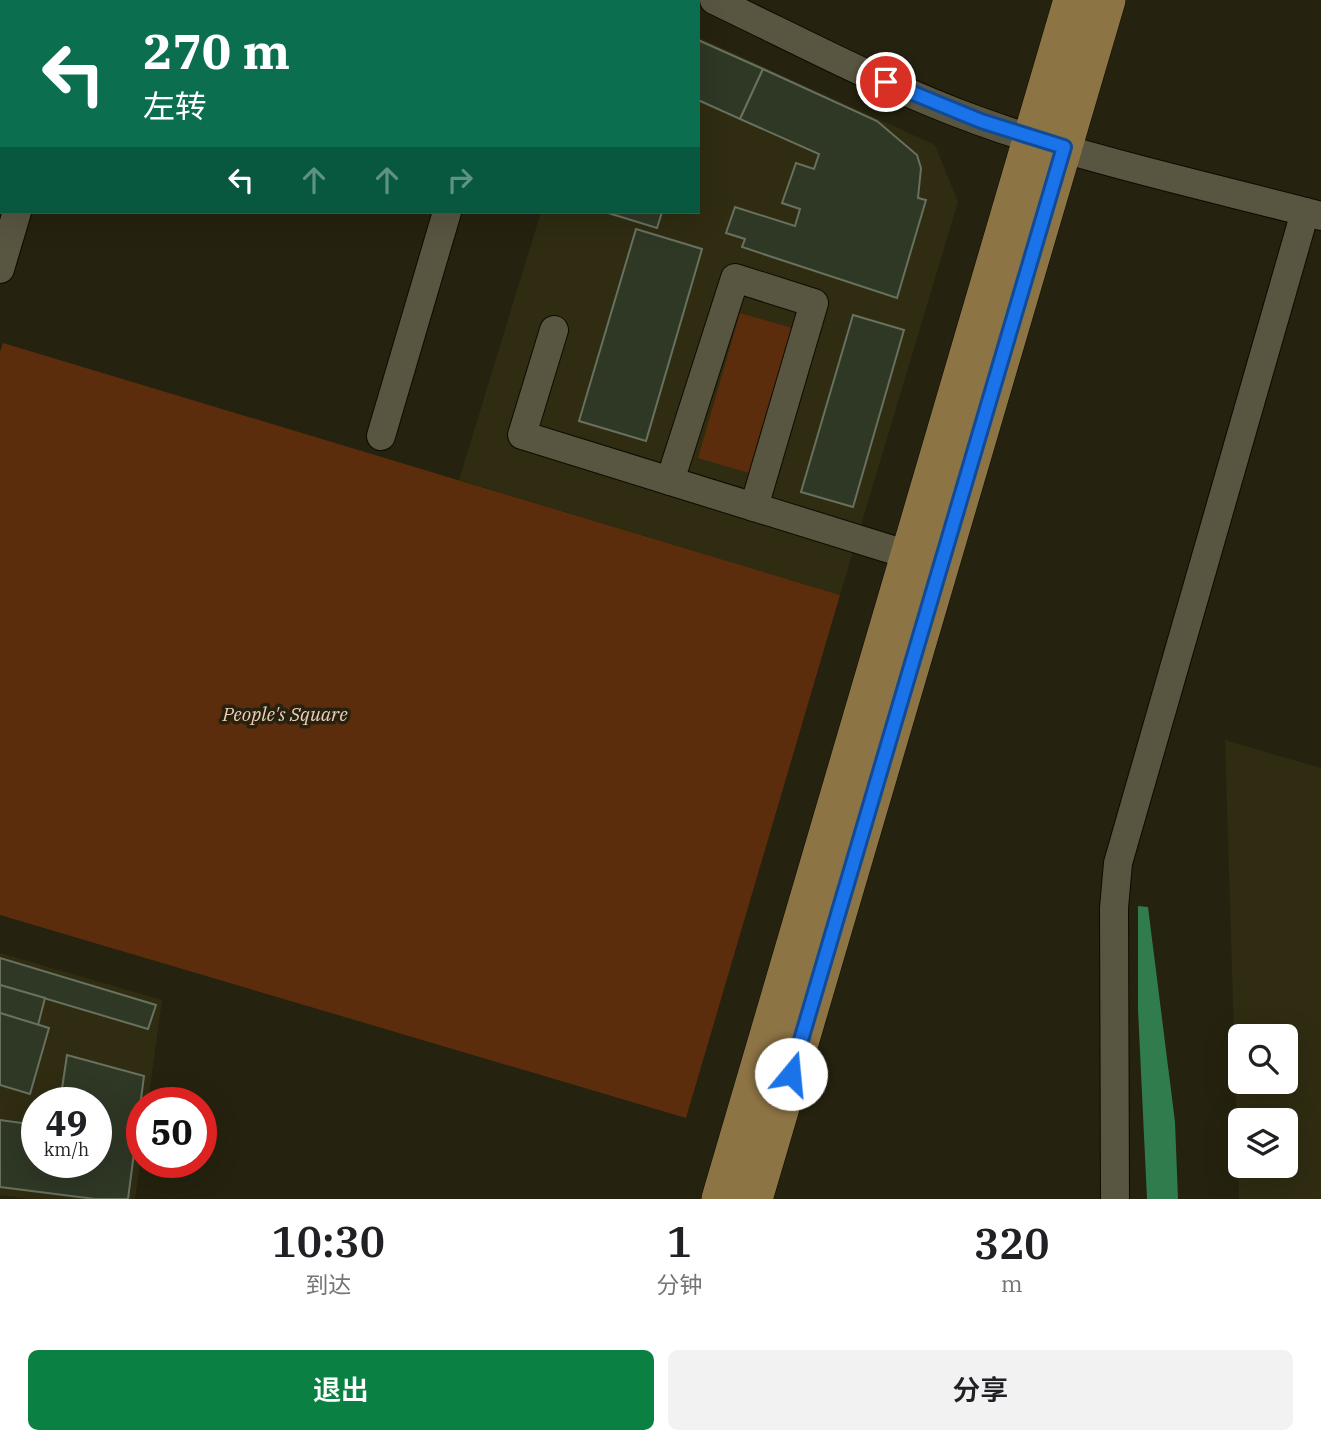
<!DOCTYPE html>
<html lang="zh">
<meta charset="utf-8">
<style>
:root{--surface:#fff;--page:#f2f2f2;--text:#202124;--muted:#757577;--accent:#0b8043}
body{margin:0;font-family:"IBM Plex Serif","Noto Sans SC",serif;background:var(--page);color:var(--text);height:100vh;display:flex;flex-direction:column;font-size:26px;white-space:nowrap}
*{box-sizing:border-box;margin:0}
p{font-size:23px;color:var(--muted)}
.icon{flex:none;width:38px;height:38px;fill:none;stroke:currentColor;stroke-width:2;stroke-linecap:round;stroke-linejoin:round}
.map{position:relative;height:1199px;overflow:hidden}
.sheet{display:flex;flex-direction:column;background:var(--surface);flex:1}
.sheet>*{flex:none}
.guide{position:absolute;left:0px;top:0px;width:700px;height:214px;box-shadow:0 7px 28px #0002;background:#0b6e4f;color:#fff;overflow:hidden}
.buttons{position:absolute;left:1228px;top:1024px;display:grid;gap:14px}
.buttons a{display:grid;place-items:center;width:70px;height:70px;border-radius:10px;background:var(--surface);box-shadow:0 7px 28px #0002;font-size:35px}
.speed{position:absolute;left:21px;top:1087px;display:flex;gap:14px;font-size:35px;font-weight:700;text-align:center}
.speed>*{display:grid;place-content:center;width:91px;height:91px;border-radius:50%;background:var(--surface);box-shadow:0 7px 28px #0002;line-height:1}
.speed small{font-size:18px;font-weight:400}
.speed .limit{border:10px solid #d22;background:#fff;color:#111}
.pin{position:absolute;display:grid;place-items:center;width:60px;height:60px;color:#fff;margin:-30px;border:4px solid #fff;border-radius:50%;box-shadow:0 2px 7px #0007}
.me{position:absolute;width:77px;margin:-38px;rotate:17deg;stroke-linejoin:round;filter:drop-shadow(0 0 5px #0008)}
.turn{display:flex;align-items:center;gap:24px;height:147px;padding:0 28px;font-size:32px}
.turn .icon{width:91px;height:91px;stroke-width:2.5}
.turn b{display:block;font-size:49px;line-height:60px}
.lanes{display:flex;align-items:center;height:66px;padding:0 28px;background:#0003;justify-content:center;gap:35px;direction:ltr}
.lanes .off{opacity:.35}
.eta{display:flex;justify-content:space-evenly;align-items:center;height:119px;text-align:center}
.eta b{font-size:42px;font-weight:600;line-height:49px}
.primary-button{display:flex;gap:14px;margin-top:auto;padding:14px 28px}
.primary-button a{flex:1;height:80px;border-radius:10px;background:var(--accent);color:#fff;font-size:28px;font-weight:600;line-height:80px;text-align:center}
.primary-button a+a{background:var(--page);color:var(--text)}
.map>svg:first-child{display:block}
.built{fill:#2f2c12;fill-rule:evenodd}
.green{fill:#5b2d0d}
.water{fill:#317c4c}
.building{fill:#2f3725;stroke:#68715e;stroke-width:2}
.lines{fill:none;stroke-linecap:round;stroke-linejoin:round}
.minor-casing{stroke:#0e0b00;stroke-width:30}
.major-casing{stroke:#0e0b00;stroke-width:38}
.minor{stroke:#585641;stroke-width:28}
.major{stroke:#8d7445;stroke-width:37}
.route-casing{stroke:#114b97;stroke-width:18}
.route{stroke:#1a73e8;stroke-width:12}
.labels{text-anchor:middle;dominant-baseline:central;stroke-width:7;stroke-linejoin:round;paint-order:stroke}
.park-label{font-size:19px;font-style:italic;fill:#f4ccb6;stroke:#25220f}
</style>
<div class="map">
<svg width="1321" height="1199" viewBox="0 0 1321 1199">
<rect width="100%" height="100%" fill="#25220f"/>
<!-- built -->
<g class="built">
<path d="M 698,37 L 935,145 L 958,202 L 840,595 L 459,480 L 541,212 L 698,212 Z"/>
<path d="M 1225,740 L 1321,768 L 1321,1199 L 1239,1199 ZM 1241,1036 L 1286,1036 L 1286,1082 L 1241,1082 ZM 1241,1120 L 1286,1120 L 1286,1166 L 1241,1166 Z"/>
<path d="M 0,953 L 162,1000 L 148,1102 L 142,1102 L 142,1151 L 135,1199 L 31,1199 L 0,1195 ZM 37,1102 L 96,1102 L 96,1162 L 37,1162 Z"/>
</g>
<!-- green -->
<g class="green">
<path d="M 740,313 L 792,328 L 749,473 L 698,458 Z"/>
<path d="M 3,343 L 840,595 L 686,1118 L 0,915 L 0,352 Z"/>
</g>
<!-- water -->
<path class="water" d="M 1138,906 L 1148,907 L 1175,1122 L 1178,1199 L 1147,1199 L 1138,1009 Z"/>
<!-- building -->
<g class="building">
<path d="M 698,40 L 763,69 L 740,119 L 698,100 Z"/>
<path d="M 763,69 L 877,121 L 917,155 L 921,168 L 918,198 L 926,200 L 897,298 L 742,247 L 745,239 L 726,233 L 735,207 L 795,226 L 800,209 L 782,203 L 796,163 L 814,169 L 819,154 L 740,119 Z"/>
<path d="M 605,212 L 662,212 L 657,228 Z"/>
<path d="M 636,229 L 702,249 L 646,441 L 579,421 Z"/>
<path d="M 853,315 L 904,330 L 853,507 L 801,492 Z"/>
<path d="M 0,958 L 156,1005 L 148,1029 L 0,985 Z"/>
<path d="M 0,985 L 45,998 L 38,1025 L 0,1013 Z"/>
<path d="M 0,1013 L 49,1028 L 30,1094 L 0,1085 Z"/>
<path d="M 67,1055 L 144,1076 L 128,1199 L 95,1199 L 0,1187 L 0,1120 L 37,1125 L 37,1162 L 96,1162 L 96,1102 L 60,1102 Z"/>
</g>
<g class="lines">
<defs>
<g id="minor">
<path d="M 3,0 L 8,2"/>
<path d="M 714,0 C 802,42 888,88 979,121 C 1090,161 1207,186 1321,216"/>
<path d="M 79,2 L 80,0"/>
<path d="M 0,269 L 17,212"/>
<path d="M 554,330 L 522,435 L 909,555"/>
<path d="M 381,436 L 447,212"/>
<path d="M 670,481 L 735,278 L 814,303 L 754,507"/>
<path d="M 1115,1199 L 1114,908 L 1118,863 L 1305,212"/>
</g>
<g id="major">
<path d="M 720,1199 L 1072,0"/>
<path d="M 754,1199 L 1107,0"/>
</g>
</defs>
<!-- minor casing -->
<use href="#minor" class="minor-casing"/>
<!-- major casing -->
<use href="#major" class="major-casing"/>
<!-- minor -->
<use href="#minor" class="minor"/>
<!-- major -->
<use href="#major" class="major"/>
</g>
<g class="lines">
<defs>
<path id="route" d="M 791,1074 L 1064,147 L 981,121 L 886,82"/>
</defs>
<!-- route casing -->
<use href="#route" class="route-casing"/>
<!-- route -->
<use href="#route" class="route"/>
</g>
<g class="labels">
<!-- park labels -->
<g class="park-label">
<text x="285" y="714">People's Square</text>
</g>
</g>
</svg>
<div class="buttons">
<a><svg class="icon" aria-label="search" viewBox="0 0 24 24"><circle cx="10" cy="10" r="6"/><path d="M15 15l6 6"/></svg></a>
<a><svg class="icon" aria-label="layers" viewBox="0 0 24 24"><path d="M12 4l9 5-9 5-9-5zM3 14l9 5 9-5"/></svg></a>
</div>
<div class="speed"><div>49<small>km/h</small></div><div class="limit">50</div></div>
<div class="pin" style="left:886px;top:82px;background:#d93025"><svg class="icon" aria-label="arrive" viewBox="0 0 24 24"><path d="M6 21V4h12l-3 4 3 4H6"/></svg></div>
<svg class="me" style="left:791px;top:1074px" viewBox="-20 -20 40 40"><circle r="19" fill="#fff"/><path d="M0-13L10 11 0 6-10 11z" fill="#1a73e8"/></svg>
<div class="guide">
<div class="turn"><svg class="icon" aria-label="left" viewBox="0 0 24 24"><path d="M17 20v-9H6M10 6l-5 5 5 5"/></svg><div><b>270 m</b>左转</div></div>
<div class="lanes"><svg class="icon" aria-label="left" viewBox="0 0 24 24"><path d="M17 20v-9H6M10 6l-5 5 5 5"/></svg><svg class="icon off" aria-label="ahead" viewBox="0 0 24 24"><path d="M12 20V5M6 11l6-6 6 6"/></svg><svg class="icon off" aria-label="ahead" viewBox="0 0 24 24"><path d="M12 20V5M6 11l6-6 6 6"/></svg><svg class="icon off" aria-label="right" viewBox="0 0 24 24"><path d="M7 20v-9h11M14 6l5 5-5 5"/></svg></div>
</div>
</div>
<section class="sheet">
<div class="eta">
<div><b>10:30</b><p>到达</p></div>
<div><b>1</b><p>分钟</p></div>
<div><b>320</b><p>m</p></div>
</div>
<div class="primary-button"><a>退出</a><a>分享</a></div>
</section>
